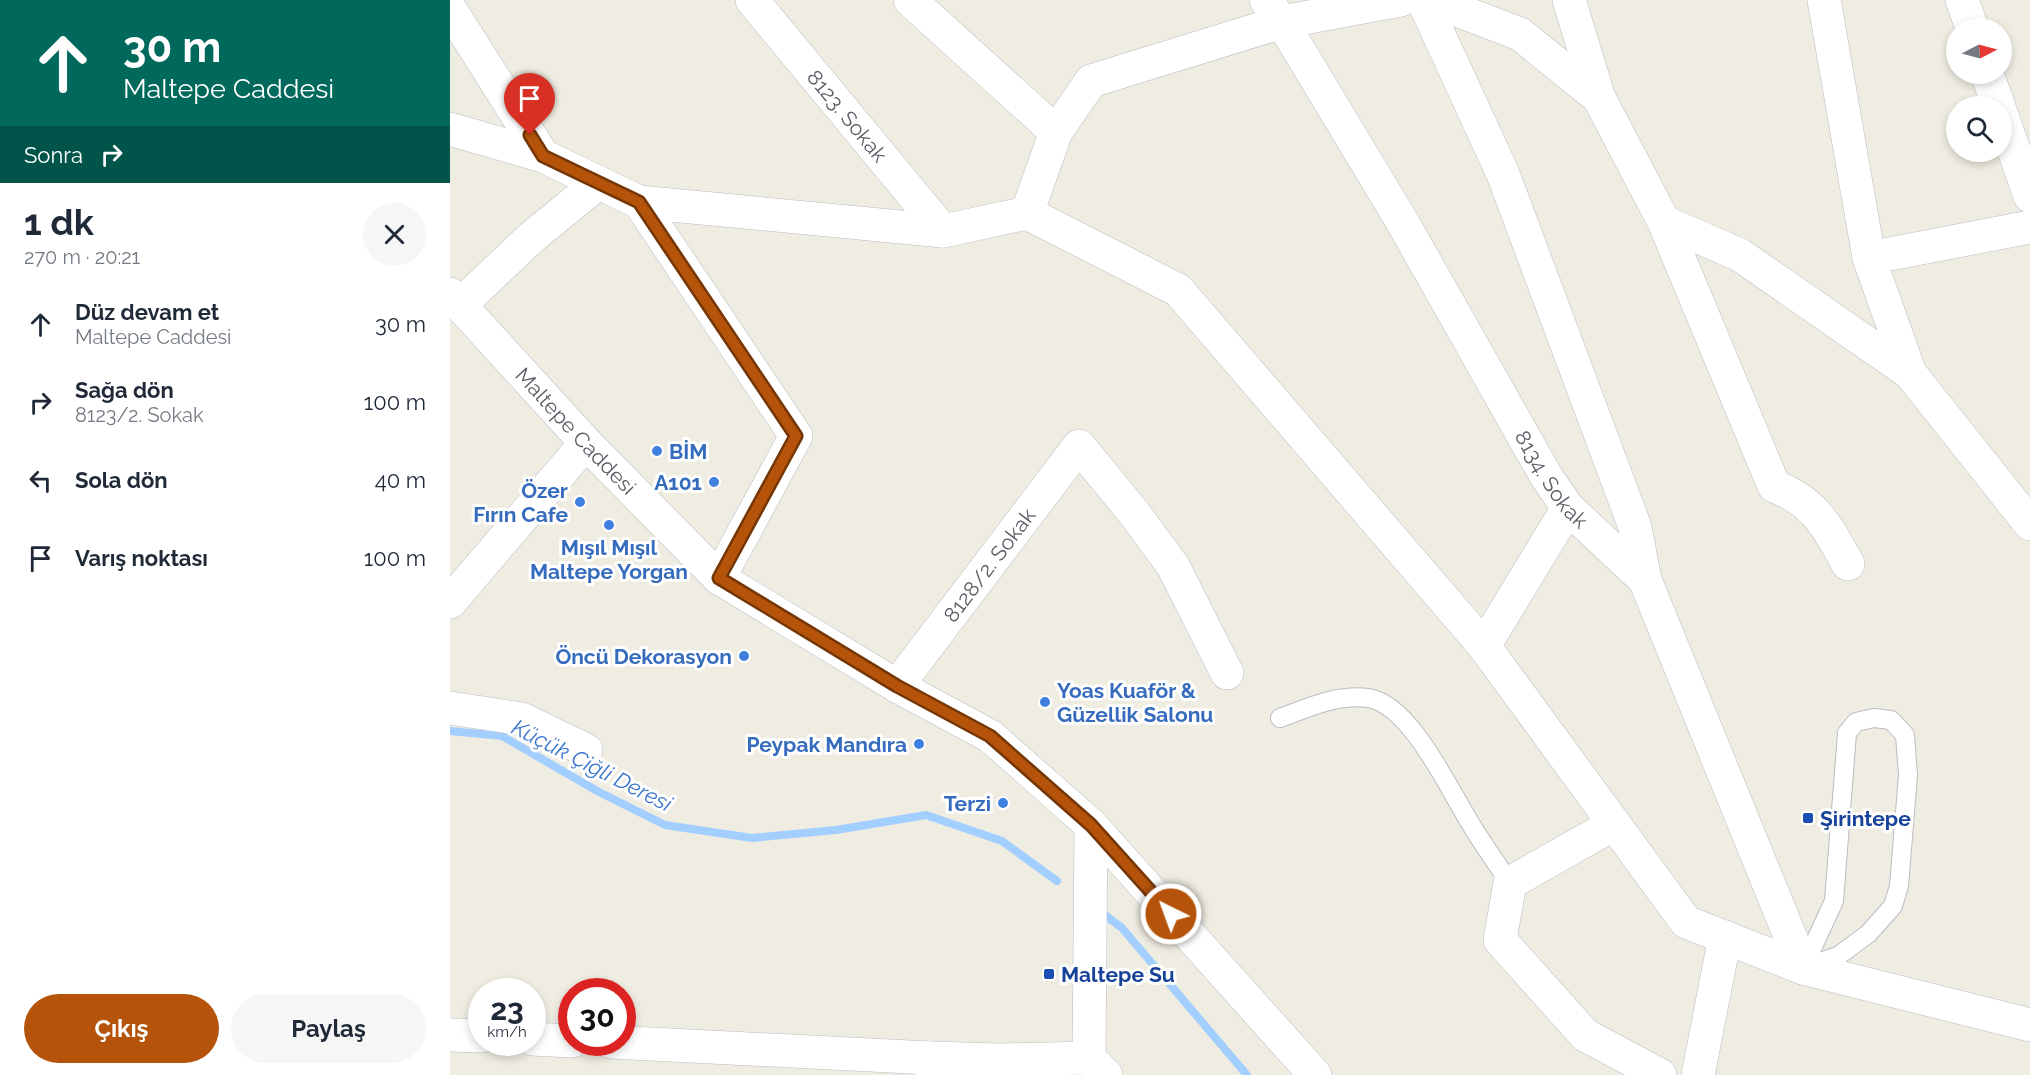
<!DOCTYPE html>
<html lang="tr">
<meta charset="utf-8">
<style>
:root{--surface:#fff;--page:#f6f6f7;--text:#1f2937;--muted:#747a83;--accent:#b45309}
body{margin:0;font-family:Raleway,sans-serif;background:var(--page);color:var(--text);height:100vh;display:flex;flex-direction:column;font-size:22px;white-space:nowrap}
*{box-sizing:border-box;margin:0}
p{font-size:20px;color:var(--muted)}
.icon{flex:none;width:33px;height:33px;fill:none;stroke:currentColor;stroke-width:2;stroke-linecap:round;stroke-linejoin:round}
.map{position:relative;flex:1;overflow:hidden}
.details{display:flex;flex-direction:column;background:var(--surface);width:450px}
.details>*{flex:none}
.hud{background:#00695c;color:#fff;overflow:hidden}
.needle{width:39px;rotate:84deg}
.controls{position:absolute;left:1496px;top:18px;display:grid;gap:12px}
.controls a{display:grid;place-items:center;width:66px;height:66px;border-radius:50%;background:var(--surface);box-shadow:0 3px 9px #0003;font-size:30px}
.speed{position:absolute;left:18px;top:978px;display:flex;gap:12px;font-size:30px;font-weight:700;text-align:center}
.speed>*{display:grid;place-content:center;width:78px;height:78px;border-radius:50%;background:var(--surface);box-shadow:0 3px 9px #0003;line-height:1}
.speed small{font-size:15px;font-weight:400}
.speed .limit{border:9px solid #d22;background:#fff;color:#111}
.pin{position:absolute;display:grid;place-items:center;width:51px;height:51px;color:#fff;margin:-62px -26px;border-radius:50% 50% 50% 0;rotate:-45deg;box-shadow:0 0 6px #0007}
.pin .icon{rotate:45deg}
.me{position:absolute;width:66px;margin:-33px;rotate:318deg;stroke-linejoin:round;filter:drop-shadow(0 0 4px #0008)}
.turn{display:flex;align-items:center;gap:21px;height:126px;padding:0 24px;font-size:27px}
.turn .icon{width:78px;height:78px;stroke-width:2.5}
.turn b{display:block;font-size:42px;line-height:51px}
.then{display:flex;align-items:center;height:57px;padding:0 24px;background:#0003;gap:12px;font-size:22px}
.round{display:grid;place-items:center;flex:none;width:63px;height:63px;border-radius:32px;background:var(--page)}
.summary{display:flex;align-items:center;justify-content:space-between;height:102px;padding:0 24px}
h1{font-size:36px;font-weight:700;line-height:45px}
.cta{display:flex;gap:12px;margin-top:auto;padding:12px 24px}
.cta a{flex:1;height:69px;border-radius:36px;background:var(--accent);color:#fff;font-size:24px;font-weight:700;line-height:69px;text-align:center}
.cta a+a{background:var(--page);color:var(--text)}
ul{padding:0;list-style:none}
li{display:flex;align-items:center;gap:18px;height:78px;padding:0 24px}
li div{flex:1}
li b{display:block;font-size:22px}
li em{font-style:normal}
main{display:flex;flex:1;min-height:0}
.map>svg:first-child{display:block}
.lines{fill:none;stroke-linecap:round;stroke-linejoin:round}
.stream{stroke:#a2cfff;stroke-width:8}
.service-casing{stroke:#babcc3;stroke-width:20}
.minor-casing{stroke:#babcc3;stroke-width:34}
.tertiary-casing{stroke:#babcc3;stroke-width:34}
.service{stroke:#fff;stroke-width:18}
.minor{stroke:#fff;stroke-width:33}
.tertiary{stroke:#fff;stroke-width:33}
.route-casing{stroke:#753606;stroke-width:15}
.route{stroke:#b45309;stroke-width:10}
.shop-dot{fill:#3f7fe0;stroke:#fff;stroke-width:2}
.transit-dot{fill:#1a4fb4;stroke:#fff;stroke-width:2}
.labels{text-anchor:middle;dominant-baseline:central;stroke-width:6;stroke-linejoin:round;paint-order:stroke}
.street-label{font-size:21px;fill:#5a5e65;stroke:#fff}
.shop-label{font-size:21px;font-weight:bold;fill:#366cbe;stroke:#fff;text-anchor:end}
.transit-label{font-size:21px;font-weight:bold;fill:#164399;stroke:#fff;text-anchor:start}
.water-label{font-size:22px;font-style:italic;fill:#3975ce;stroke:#fff}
</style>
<main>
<section class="details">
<div class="hud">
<div class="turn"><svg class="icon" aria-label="ahead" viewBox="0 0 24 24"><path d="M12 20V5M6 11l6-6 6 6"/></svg><div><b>30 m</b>Maltepe Caddesi</div></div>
<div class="then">Sonra<svg class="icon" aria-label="right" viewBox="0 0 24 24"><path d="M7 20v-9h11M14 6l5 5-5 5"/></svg></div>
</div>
<div class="summary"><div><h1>1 dk</h1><p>270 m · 20:21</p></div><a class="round"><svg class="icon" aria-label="close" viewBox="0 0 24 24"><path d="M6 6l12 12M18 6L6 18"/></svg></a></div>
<ul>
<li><svg class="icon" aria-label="ahead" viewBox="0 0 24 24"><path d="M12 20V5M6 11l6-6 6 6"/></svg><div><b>Düz devam et</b><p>Maltepe Caddesi</p></div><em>30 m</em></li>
<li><svg class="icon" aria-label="right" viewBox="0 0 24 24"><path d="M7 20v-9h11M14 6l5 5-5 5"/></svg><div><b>Sağa dön</b><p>8123/2. Sokak</p></div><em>100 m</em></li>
<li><svg class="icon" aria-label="left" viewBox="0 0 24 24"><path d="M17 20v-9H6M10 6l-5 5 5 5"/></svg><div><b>Sola dön</b></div><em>40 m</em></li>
<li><svg class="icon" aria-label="arrive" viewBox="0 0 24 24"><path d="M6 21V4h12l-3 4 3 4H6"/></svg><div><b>Varış noktası</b></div><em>100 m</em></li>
</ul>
<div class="cta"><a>Çıkış</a><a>Paylaş</a></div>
</section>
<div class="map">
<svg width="1580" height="1075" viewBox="0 0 1580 1075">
<rect width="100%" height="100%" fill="#efede2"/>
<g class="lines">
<!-- stream -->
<g class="stream">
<path d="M 0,731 L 52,736 L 149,792 L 215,825 L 302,838 L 386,830 L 476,815 L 552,841 L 607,881"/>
<path d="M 655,915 L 672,928 L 797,1075"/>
</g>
<defs>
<g id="service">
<path d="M 830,718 C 858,708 887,694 918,698 C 961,704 1000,792 1022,826 C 1034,846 1047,864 1060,883"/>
<path d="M 1424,718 L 1441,720 L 1455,735 L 1458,775 L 1449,886 L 1443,906 L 1418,934 L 1388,956 L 1353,968 L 1384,901 L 1397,733 L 1406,722 Z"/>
</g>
<g id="minor">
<path id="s1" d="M 302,0 L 493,231"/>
<path d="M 460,0 L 606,132"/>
<path id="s2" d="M 816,0 L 832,22 L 953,223 L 1096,476 L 1118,508 L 1195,580 L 1353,968"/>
<path d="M 973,0 L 1053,174 L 1185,527 L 1195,580"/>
<path d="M 981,0 L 1070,34 L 1149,98 L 1214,222 L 1290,255 L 1460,373"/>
<path d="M 1119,0 L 1149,98"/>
<path d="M 1374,0 L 1419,258 L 1460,373 L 1580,524"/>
<path d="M 1512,0 L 1522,28"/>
<path d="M 0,9 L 93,156"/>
<path d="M 1537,74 L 1549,106"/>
<path d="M 1551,113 L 1580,196"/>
<path d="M 0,129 L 93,156 L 189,202 L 493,231 L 577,213 L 606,132 L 641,81 L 832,22 L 951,0"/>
<path d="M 189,202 L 346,436 L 269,578"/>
<path d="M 577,213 L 728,290 L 1034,646 L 1236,922 L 1353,968 L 1580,1025"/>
<path d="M 1214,222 L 1324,486 C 1367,503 1377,527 1398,564"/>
<path d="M 1419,258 L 1580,227"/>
<path d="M 10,305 L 82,237 L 148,183"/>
<path d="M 0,602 L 136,443"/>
<path d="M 1034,646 L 1118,508"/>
<path id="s3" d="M 447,686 L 629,446 L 684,513 L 723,566 L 777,673"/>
<path d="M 0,708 L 72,719 L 136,750"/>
<path d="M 1164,824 L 1060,883 L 1050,940 L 1135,1035 L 1210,1075"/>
<path d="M 641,825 L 865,1075"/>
<path d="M 0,1035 L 32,1036"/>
<path d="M 82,1039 L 122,1041"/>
<path d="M 161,1042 L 480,1058"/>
<path d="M 639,1058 L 656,1075"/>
<path d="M 1248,1075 L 1275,937"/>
</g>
<g id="tertiary">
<path id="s4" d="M 0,294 L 136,443 L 269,578 L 447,686 L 540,736 L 641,825 L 639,1058 L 550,1060 L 480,1058 L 482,1075"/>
</g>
</defs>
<!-- service casing -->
<use href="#service" class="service-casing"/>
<!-- minor casing -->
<use href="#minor" class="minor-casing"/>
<!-- tertiary casing -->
<use href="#tertiary" class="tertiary-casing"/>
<!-- service -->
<use href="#service" class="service"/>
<!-- minor -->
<use href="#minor" class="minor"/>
<!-- tertiary -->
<use href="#tertiary" class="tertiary"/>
</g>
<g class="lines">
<defs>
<path id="route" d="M 80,135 L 93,156 L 189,202 L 346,436 L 269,578 L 447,686 L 540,736 L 641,825 L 721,914"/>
</defs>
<!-- route casing -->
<use href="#route" class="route-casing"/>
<!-- route -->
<use href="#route" class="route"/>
</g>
<!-- markers -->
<g class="shop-dot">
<circle cx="207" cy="451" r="6"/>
<circle cx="264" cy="482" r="6"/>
<circle cx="130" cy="502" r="6"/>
<circle cx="159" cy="525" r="6"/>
<circle cx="294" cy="656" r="6"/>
<circle cx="595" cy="702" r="6"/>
<circle cx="469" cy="744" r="6"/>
<circle cx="553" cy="803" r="6"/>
</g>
<g class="transit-dot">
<rect x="1352" y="812" width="12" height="12" rx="3"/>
<rect x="593" y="968" width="12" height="12" rx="3"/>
</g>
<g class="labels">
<!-- street labels -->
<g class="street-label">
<text stroke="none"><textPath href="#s1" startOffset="150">8123. Sokak</textPath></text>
<text stroke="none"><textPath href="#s4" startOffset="186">Maltepe Caddesi</textPath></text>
<text stroke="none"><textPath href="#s2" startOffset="558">8134. Sokak</textPath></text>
<text stroke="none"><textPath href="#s3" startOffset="152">8128/2. Sokak</textPath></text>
</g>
<!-- shop labels -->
<g class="shop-label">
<text x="219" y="451" text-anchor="start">BİM</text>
<text x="252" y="482">A101</text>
<text x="118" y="490">Özer<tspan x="118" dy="24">Fırın Cafe</tspan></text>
<text x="159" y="547" text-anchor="middle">Mışıl Mışıl<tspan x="159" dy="24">Maltepe Yorgan</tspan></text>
<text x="282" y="656">Öncü Dekorasyon</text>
<text x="607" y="690" text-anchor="start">Yoas Kuaför &amp;<tspan x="607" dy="24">Güzellik Salonu</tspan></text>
<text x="457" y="744">Peypak Mandıra</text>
<text x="541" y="803">Terzi</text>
</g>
<!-- transit labels -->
<g class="transit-label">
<text x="1370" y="818">Şirintepe</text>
<text x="611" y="974">Maltepe Su</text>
</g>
<!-- water labels -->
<g class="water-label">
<text transform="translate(142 765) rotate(27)">Küçük Çiğli Deresi</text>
</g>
</g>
</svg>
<div class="controls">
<a><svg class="needle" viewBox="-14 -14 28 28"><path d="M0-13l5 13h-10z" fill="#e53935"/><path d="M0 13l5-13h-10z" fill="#747a83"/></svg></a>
<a><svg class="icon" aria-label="search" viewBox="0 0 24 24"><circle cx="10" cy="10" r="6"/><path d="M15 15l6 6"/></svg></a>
</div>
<div class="speed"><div>23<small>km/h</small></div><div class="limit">30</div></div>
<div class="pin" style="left:80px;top:135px;background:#d93025"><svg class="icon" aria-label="arrive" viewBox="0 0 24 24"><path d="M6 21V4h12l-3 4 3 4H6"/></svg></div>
<svg class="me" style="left:721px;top:914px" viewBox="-20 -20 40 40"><circle r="17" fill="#b45309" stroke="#fff" stroke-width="3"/><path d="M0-11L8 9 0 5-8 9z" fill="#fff"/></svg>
</div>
</main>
